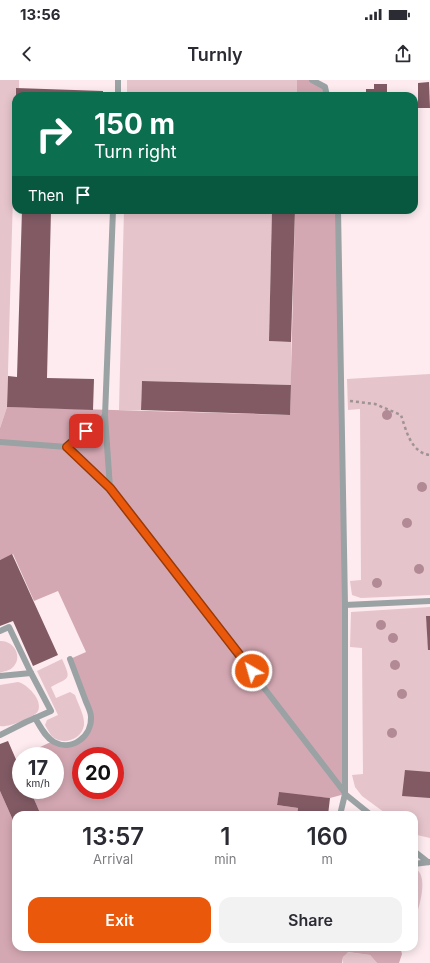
<!DOCTYPE html>
<style>
:root{--surface:#fff;--page:#f2f2f3;--text:#2b2b33;--muted:#7c7c81;--accent:#ea580c}
body{margin:0;font-family:Inter,sans-serif;background:var(--page);color:var(--text);height:100vh;display:flex;flex-direction:column;font-size:15px;white-space:nowrap}
*{box-sizing:border-box;margin:0}
p{font-size:13px;color:var(--muted)}
.icon{flex:none;width:22px;height:22px;fill:none;stroke:currentColor;stroke-width:2;stroke-linecap:round;stroke-linejoin:round}
.map{position:relative;flex:1;overflow:hidden}
.drawer{position:absolute;left:12px;top:731px;width:406px;height:140px;display:flex;flex-direction:column;background:var(--surface);border-radius:12px;box-shadow:0 2px 10px #0003}
.drawer>*{flex:none}
.top-card{position:absolute;left:12px;top:12px;width:406px;height:122px;border-radius:12px;box-shadow:0 2px 10px #0003;background:#0b6e4f;color:#fff;overflow:hidden}
.speed{position:absolute;left:12px;top:667px;display:flex;gap:8px;font-size:20px;font-weight:700;text-align:center}
.speed>*{display:grid;place-content:center;width:52px;height:52px;border-radius:50%;background:var(--surface);box-shadow:0 2px 10px #0003;line-height:1}
.speed small{font-size:10px;font-weight:400}
.speed .limit{border:6px solid #d22;background:#fff;color:#111}
.pin{position:absolute;display:grid;place-items:center;width:34px;height:34px;color:#fff;margin:-17px;border-radius:8px;box-shadow:0 2px 6px #0006}
.me{position:absolute;width:44px;margin:-22px;rotate:322deg;stroke-linejoin:round;filter:drop-shadow(0 0 3px #0008)}
.turn{display:flex;align-items:center;gap:14px;height:84px;padding:0 16px;font-size:18px}
.turn .icon{width:52px;height:52px;stroke-width:2.5}
.turn b{display:block;font-size:28px;line-height:34px}
.then{display:flex;align-items:center;height:38px;padding:0 16px;background:#0003;gap:8px;font-size:15px}
.eta{display:flex;justify-content:space-evenly;align-items:center;height:68px;text-align:center}
.eta b{font-size:24px;font-weight:600;line-height:28px}
.button{display:flex;gap:8px;margin-top:auto;padding:8px 16px}
.button a{flex:1;height:46px;border-radius:12px;background:var(--accent);color:#fff;font-size:16px;font-weight:600;line-height:46px;text-align:center}
.button a+a{background:var(--page);color:var(--text)}
.status{display:flex;justify-content:space-between;align-items:center;height:28px;padding:0 20px;background:var(--surface);direction:ltr}
.status svg{height:11px;fill:currentColor}
header{display:flex;justify-content:space-between;align-items:center;height:52px;padding:0 16px;background:var(--surface);font-size:18px;font-weight:600}
.map>svg:first-child{display:block}
.green{fill:#e6c4cc}
.forest{fill:#d4a8b3;fill-rule:evenodd}
.building{fill:#815a64}
.lines{fill:none;stroke-linecap:round;stroke-linejoin:round}
.path{stroke:#9f9395;stroke-width:2.5;stroke-dasharray:3 3;stroke-linecap:butt}
.lane{stroke:#9aa2a3;stroke-width:6}
.tree{fill:#b18a95}
.route-casing{stroke:#983908;stroke-width:10}
.route{stroke:#ea580c;stroke-width:7}
</style>
<div class="status"><b>13:56</b><svg viewBox="0 0 49 12"><path d="M0 12V9h3v3zM5 12V6h3v6zM10 12V3h3v9zM15 12V0h3v12zM26 1h20v11H26zM47 4h2v5h-2z"/></svg></div>
<header><svg class="icon" aria-label="back" viewBox="0 0 24 24"><path d="M15 5l-7 7 7 7"/></svg>Turnly<svg class="icon" aria-label="share" viewBox="0 0 24 24"><path d="M12 15V3M7 8l5-5 5 5M5 13v7h14v-7"/></svg></header>
<div class="map">
<svg width="430" height="883" viewBox="0 0 430 883">
<rect width="100%" height="100%" fill="#fdebef"/>
<!-- green -->
<g class="green">
<path d="M 0,0 L 19,0 L 19,8 L 16,9 L 7,327 L 0,348 Z"/>
<rect x="127" y="0" width="170" height="16"/>
<path d="M 124,130 L 272,130 L 269,261 L 291,262 L 291,305 L 142,301 L 141,330 L 119,330 Z"/>
<path d="M 430,294 L 430,515 L 361,518 L 352,515 L 350,501 L 361,500 L 360,329 L 348,330 L 347,299 Z"/>
<path d="M 430,527 L 430,758 L 417,755 L 414,753 L 414,735 L 388,735 L 362,716 L 355,707 L 352,695 L 363,694 L 362,568 L 350,567 L 351,532 Z"/>
<path d="M 0,561 C 14,560 24,578 12,588 C 9,591 4,591 0,593 Z"/>
<path d="M 62,579 C 72,601 69,597 51,607 L 56,618 L 70,612 L 75,615 C 78,624 85,636 84,645 C 82,659 65,665 54,658 C 50,655 48,650 45,645 L 47,640 L 58,635 L 37,591 Z"/>
<path d="M 18,602 C 27,604 43,620 38,631 C 34,638 7,648 0,646 L 0,605 Z"/>
<path d="M 414,788 C 430,794 419,828 414,842 Z"/>
<path d="M 347,872 L 370,875 L 377,883 L 343,883 L 343,877 Z"/>
</g>
<!-- forest -->
<g class="forest">
<path d="M 297,0 L 312,0 L 325,7 L 327,16 L 297,16 Z"/>
<path d="M 295,130 L 338,130 L 345,714 L 330,718 L 279,713 L 277,725 L 298,728 L 297,735 L 41,735 L 30,710 L 55,710 L 55,676 L 21,676 L 53,661 L 62,665 L 80,661 L 91,641 L 70,579 L 86,572 L 58,511 L 34,521 L 13,474 L 0,480 L 0,348 L 7,327 L 290,335 ZM 81,676 L 115,676 L 115,710 L 81,710 Z"/>
<path d="M 0,711 L 16,747 L 16,867 L 400,867 L 402,874 L 399,883 L 377,883 L 370,875 L 348,872 L 343,877 L 342,883 L 0,883 Z"/>
</g>
<!-- building -->
<g class="building">
<path d="M 429,2 L 430,28 L 418,28 L 418,3 Z"/>
<path d="M 374,4 L 387,4 L 387,16 L 366,16 L 366,9 L 374,9 Z"/>
<path d="M 16,8 L 103,11 L 103,16 L 16,16 Z"/>
<path d="M 22,130 L 51,130 L 47,298 L 94,299 L 93,330 L 7,327 L 8,296 L 17,297 Z"/>
<path d="M 272,130 L 295,130 L 291,262 L 269,261 Z"/>
<path d="M 142,301 L 291,305 L 290,335 L 141,330 Z"/>
<path d="M 12,474 L 58,575 L 33,586 L 13,541 L 0,546 L 0,480 Z"/>
<path d="M 426,536 L 430,536 L 430,570 L 428,570 Z"/>
<path d="M 8,661 L 21,691 L 21,710 L 30,710 L 41,735 L 16,735 L 16,747 L 0,711 L 0,664 Z"/>
<path d="M 405,690 L 430,692 L 430,718 L 402,716 Z"/>
<path d="M 279,712 L 330,718 L 328,735 L 297,735 L 298,728 L 277,725 Z"/>
</g>
<g class="lines">
<!-- path -->
<path class="path" d="M 350,321 L 375,324 L 401,335 C 406,350 411,373 430,375"/>
<!-- lane -->
<g class="lane">
<path d="M 312,0 L 325,7 L 327,16"/>
<path d="M 118,16 L 118,0"/>
<path d="M 338,130 L 345,525 L 345,714"/>
<path d="M 0,362 L 67,367 L 110,408 L 345,713"/>
<path d="M 67,367 L 105,336"/>
<path d="M 110,408 L 105,336 L 113,130"/>
<path d="M 345,525 L 430,521"/>
<path d="M 0,551 L 9,547 L 31,593"/>
<path d="M 0,596 L 31,593 L 51,631 L 26,642 L 0,655"/>
<path d="M 35,638 C 40,646 45,657 54,662 C 72,672 92,656 91,637 C 91,631 87,625 85,619 C 80,606 75,592 70,579"/>
<path d="M 340,735 L 345,714 L 371,735"/>
<path d="M 414,771 L 428,782"/>
<path d="M 414,784 L 430,782"/>
</g>
</g>
<!-- trees -->
<g class="tree">
<circle cx="387" cy="335" r="5"/>
<circle cx="422" cy="407" r="5"/>
<circle cx="407" cy="443" r="5"/>
<circle cx="419" cy="489" r="5"/>
<circle cx="377" cy="503" r="5"/>
<circle cx="381" cy="545" r="5"/>
<circle cx="393" cy="558" r="5"/>
<circle cx="395" cy="585" r="5"/>
<circle cx="402" cy="614" r="5"/>
<circle cx="392" cy="653" r="5"/>
</g>
<g class="lines">
<defs>
<path id="route" d="M 86,351 L 67,367 L 110,408 L 252,591"/>
</defs>
<!-- route casing -->
<use href="#route" class="route-casing"/>
<!-- route -->
<use href="#route" class="route"/>
</g>
</svg>
<div class="speed"><div>17<small>km/h</small></div><div class="limit">20</div></div>
<div class="pin" style="left:86px;top:351px;background:#d93025"><svg class="icon" aria-label="arrive" viewBox="0 0 24 24"><path d="M6 21V4h12l-3 4 3 4H6"/></svg></div>
<svg class="me" style="left:252px;top:591px" viewBox="-20 -20 40 40"><circle r="17" fill="#ea580c" stroke="#fff" stroke-width="3"/><path d="M0-11L8 9 0 5-8 9z" fill="#fff"/></svg>
<div class="top-card">
<div class="turn"><svg class="icon" aria-label="right" viewBox="0 0 24 24"><path d="M7 20v-9h11M14 6l5 5-5 5"/></svg><div><b>150 m</b>Turn right</div></div>
<div class="then">Then<svg class="icon" aria-label="arrive" viewBox="0 0 24 24"><path d="M6 21V4h12l-3 4 3 4H6"/></svg></div>
</div>
<section class="drawer">
<div class="eta">
<div><b>13:57</b><p>Arrival</p></div>
<div><b>1</b><p>min</p></div>
<div><b>160</b><p>m</p></div>
</div>
<div class="button"><a>Exit</a><a>Share</a></div>
</section>
</div>
